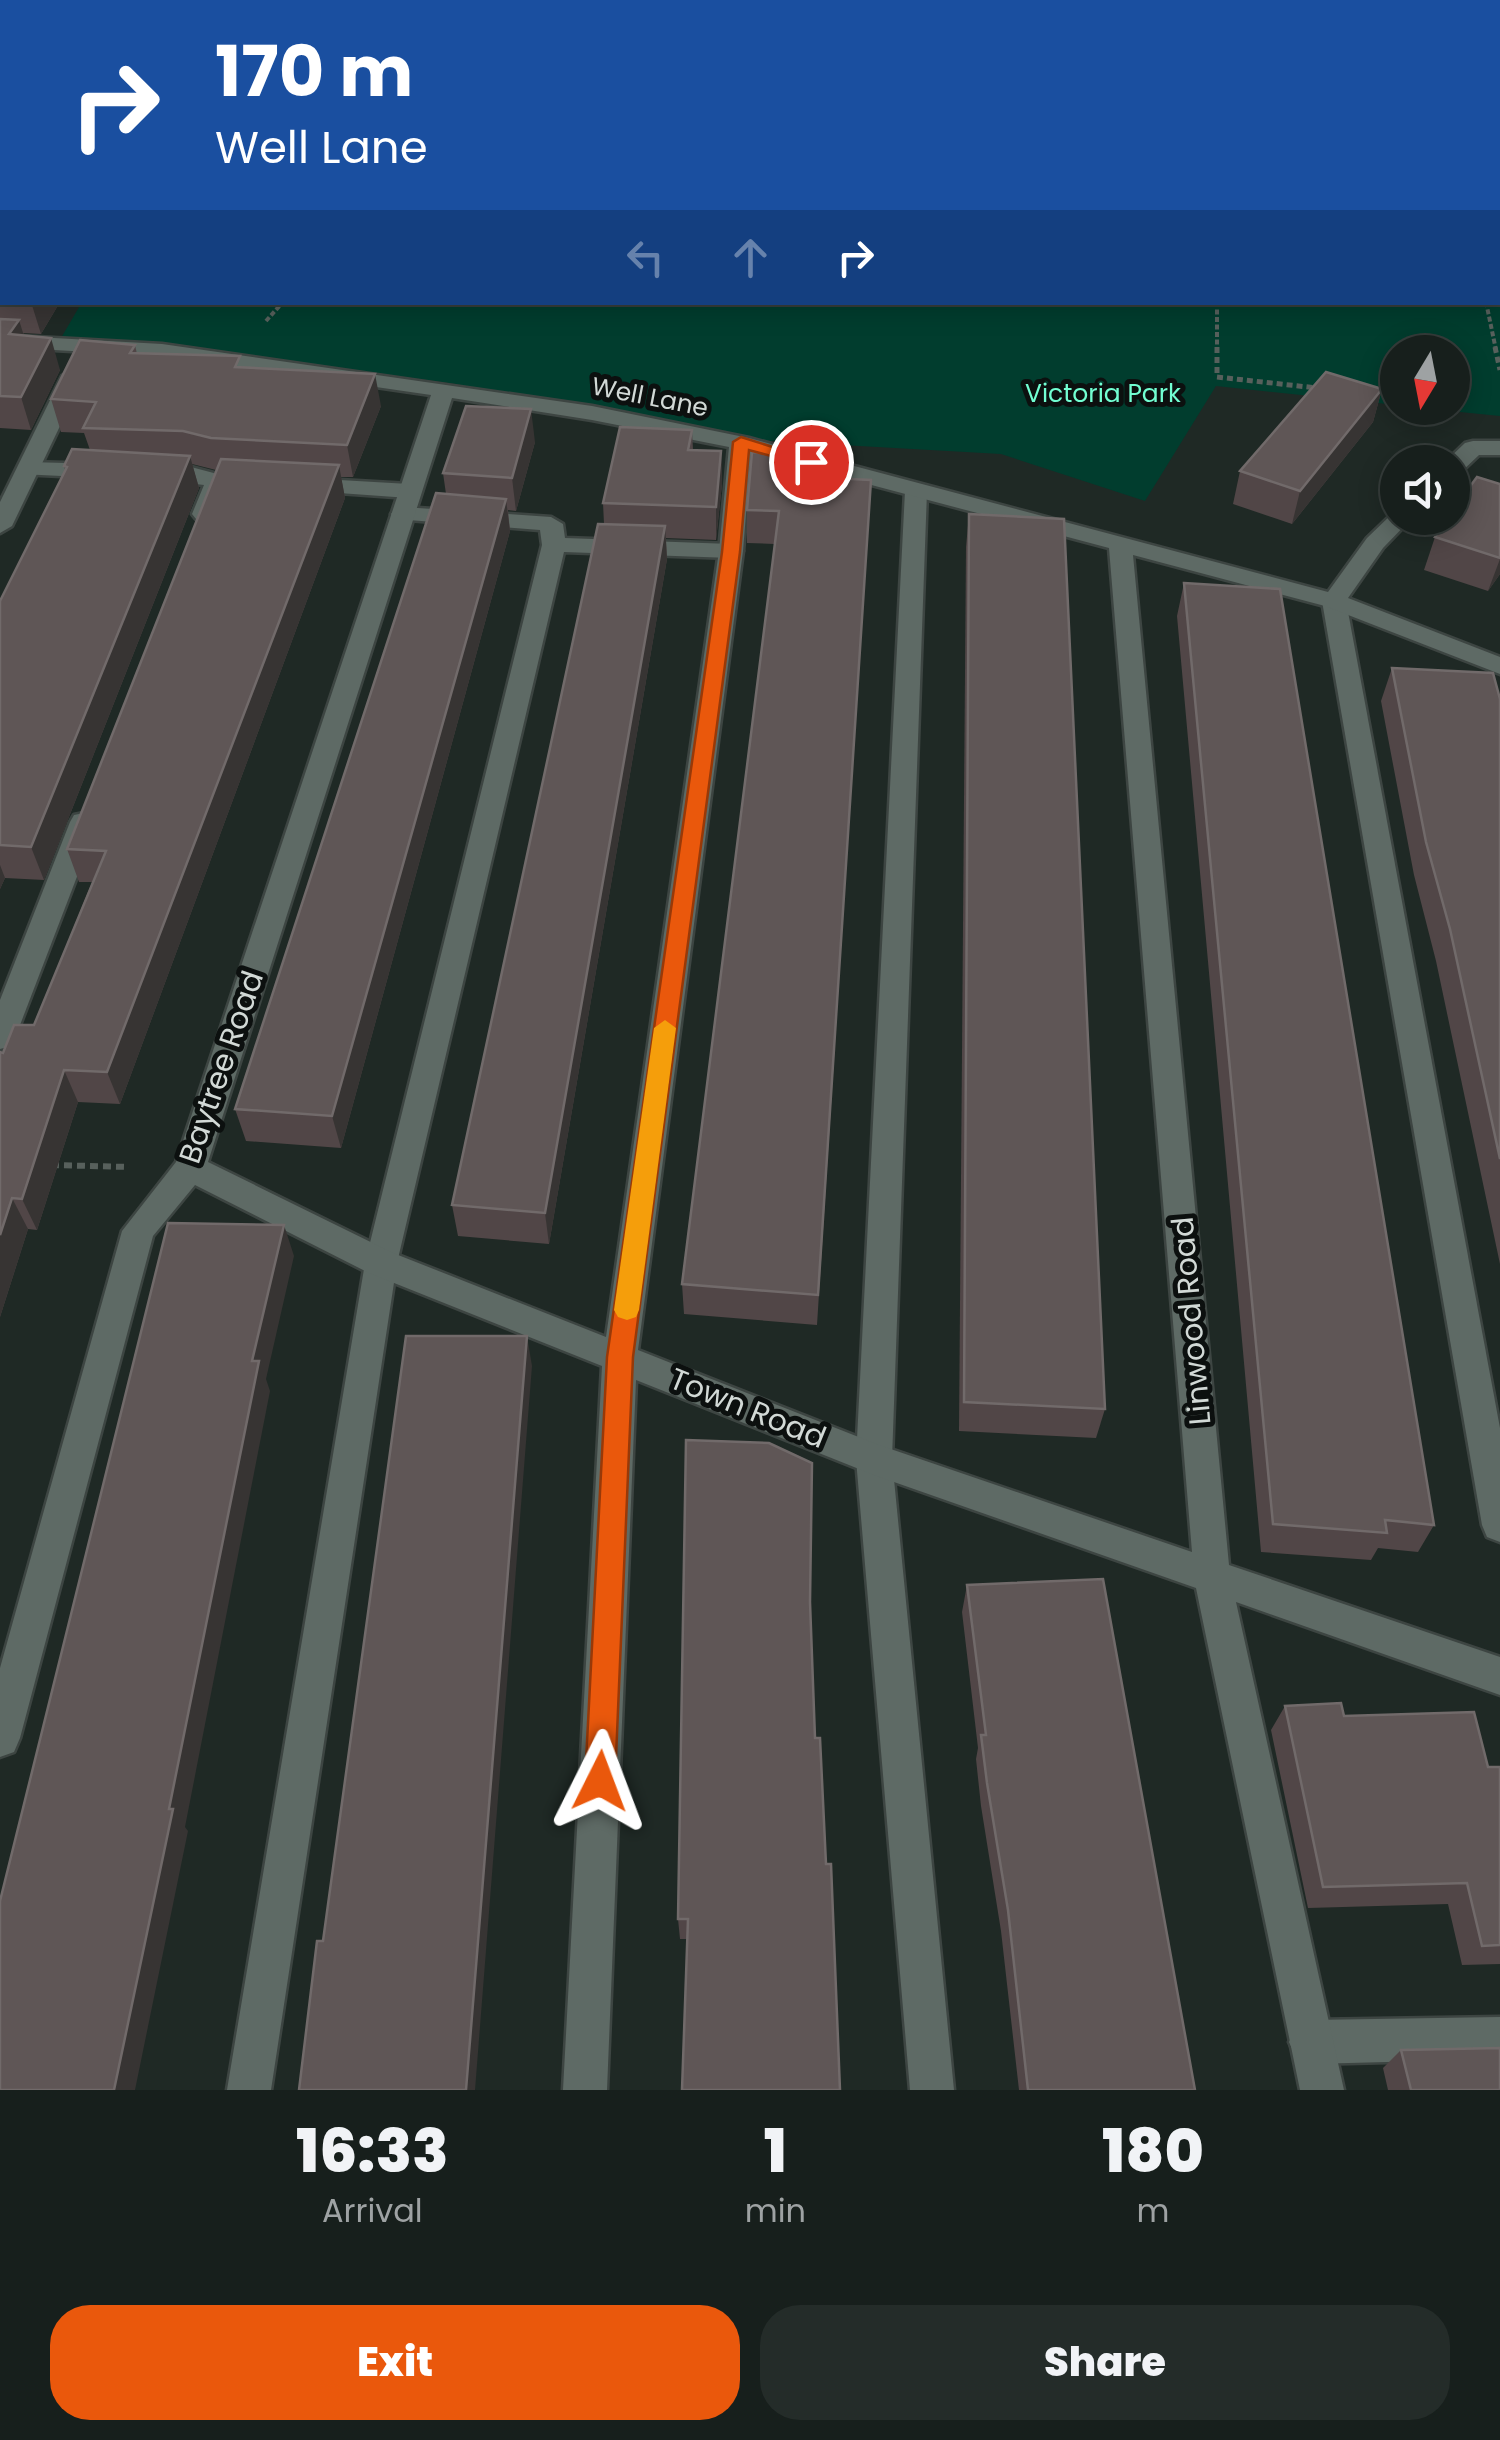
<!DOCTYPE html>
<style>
:root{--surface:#171f1c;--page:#242c29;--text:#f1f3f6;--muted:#9ea2a3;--line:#363d3b;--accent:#ea580c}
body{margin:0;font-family:Poppins,sans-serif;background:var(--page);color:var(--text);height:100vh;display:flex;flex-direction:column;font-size:38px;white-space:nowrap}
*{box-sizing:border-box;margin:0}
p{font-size:32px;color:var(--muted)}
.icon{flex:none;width:55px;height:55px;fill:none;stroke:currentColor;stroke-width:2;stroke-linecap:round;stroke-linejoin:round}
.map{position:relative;height:2090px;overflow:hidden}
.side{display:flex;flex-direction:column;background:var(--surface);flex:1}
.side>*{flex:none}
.top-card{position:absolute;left:0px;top:0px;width:1500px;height:305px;box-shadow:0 5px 25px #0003,0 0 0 2px var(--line);background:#1a4fa0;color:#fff;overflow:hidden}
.needle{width:65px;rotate:190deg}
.controls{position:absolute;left:1380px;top:335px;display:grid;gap:20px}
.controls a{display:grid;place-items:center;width:90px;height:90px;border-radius:50%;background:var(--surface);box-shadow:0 5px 25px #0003,0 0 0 2px var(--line);font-size:50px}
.pin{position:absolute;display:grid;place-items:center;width:85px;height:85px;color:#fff;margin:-42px;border:5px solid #fff;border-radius:50%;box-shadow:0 2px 10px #0007}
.me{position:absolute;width:110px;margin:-55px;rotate:3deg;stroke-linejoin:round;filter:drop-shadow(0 0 8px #0008)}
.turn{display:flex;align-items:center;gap:35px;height:210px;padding:0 50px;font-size:45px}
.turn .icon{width:130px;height:130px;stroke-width:2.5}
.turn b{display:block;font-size:70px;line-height:85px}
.lanes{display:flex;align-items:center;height:95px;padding:0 50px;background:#0003;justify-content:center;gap:50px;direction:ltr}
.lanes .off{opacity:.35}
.eta{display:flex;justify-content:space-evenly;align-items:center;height:170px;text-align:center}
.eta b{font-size:60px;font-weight:800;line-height:70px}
.action{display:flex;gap:20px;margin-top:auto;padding:20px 50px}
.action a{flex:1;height:115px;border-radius:40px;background:var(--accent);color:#fff;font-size:40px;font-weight:800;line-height:115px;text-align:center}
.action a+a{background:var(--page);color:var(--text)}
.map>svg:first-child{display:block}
.green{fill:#013d2e}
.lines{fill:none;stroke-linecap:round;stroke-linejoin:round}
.service-casing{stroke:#3d4542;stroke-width:5}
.minor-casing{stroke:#3d4542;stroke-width:5}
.path-far2{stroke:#57605c;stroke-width:4;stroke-dasharray:5 2.5;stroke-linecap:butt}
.path-far1{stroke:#57605c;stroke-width:5;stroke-dasharray:6 4;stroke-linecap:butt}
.path{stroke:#57605c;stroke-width:6;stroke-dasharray:8 5;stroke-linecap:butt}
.service{fill:#5e6a65;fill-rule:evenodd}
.minor{fill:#5e6a65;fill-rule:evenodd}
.wall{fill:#514647}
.shaded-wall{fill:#373433}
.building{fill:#5f5656;stroke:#716a6a;stroke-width:2.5}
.route{fill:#ea580c;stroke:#983908;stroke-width:2.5}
.slow{fill:#f59e0b}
.labels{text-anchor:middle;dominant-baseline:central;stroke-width:10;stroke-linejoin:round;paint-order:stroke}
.far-park-label{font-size:25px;fill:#72fed2;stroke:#0c100f}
.far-street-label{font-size:25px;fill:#d2d9d6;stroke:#0c100f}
.street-label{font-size:30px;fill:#d2d9d6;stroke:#0c100f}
</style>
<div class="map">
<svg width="1500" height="2090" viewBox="0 0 1500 2090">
<rect width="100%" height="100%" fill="#1f2925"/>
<!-- green -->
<path class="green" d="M 0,0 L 1500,0 L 1500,416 L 1420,408 L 1452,408 L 1452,352 L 1398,352 L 1397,405 L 1216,386 L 1145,501 L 1001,454 L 752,440 L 456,384 L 175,345 L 61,338 L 82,302 L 1498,302 L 1498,2 L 2,2 L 2,236 Z"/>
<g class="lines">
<defs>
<g id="service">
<path d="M 28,462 L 103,464 L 114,471 L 103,478 L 20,474 L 17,469 L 20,464 Z"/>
<path d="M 154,466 L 191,467 L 225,476 L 228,481 L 212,519 L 196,519 L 192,514 L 204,485 L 146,478 L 143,473 Z"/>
<path d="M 305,478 L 409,484 L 420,491 L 409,498 L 297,490 L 294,485 Z"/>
<path d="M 916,484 L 927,491 L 892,1459 L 954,2090 L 910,2090 L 856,1459 L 905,491 Z"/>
<path d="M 403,507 L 551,517 L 563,524 L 565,538 L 731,544 L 743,551 L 731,558 L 564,552 L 397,1263 L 271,2090 L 227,2090 L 365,1263 L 542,545 L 540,530 L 395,519 L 391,514 L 395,509 Z"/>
<path d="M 1334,594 L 1346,601 L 1500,1428 L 1500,1542 L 1487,1537 L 1482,1525 L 1322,601 Z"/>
<path d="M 84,813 L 94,815 L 98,822 L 15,1038 L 11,1046 L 0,1049 L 0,1000 L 70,822 L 74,815 Z"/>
<path d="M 1500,2017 L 1500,2059 L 1311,2064 L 1296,2057 L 1289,2042 L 1296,2027 L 1311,2020 Z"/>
</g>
<g id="minor">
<path d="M 0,335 L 162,344 L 592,406 L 749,438 L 1328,592 L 1367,538 L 1393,513 L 1398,512 L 1398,518 L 1412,518 L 1383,548 L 1348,598 L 1500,657 L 1500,674 L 1325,606 L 1133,555 L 1229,1565 L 1500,1657 L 1500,1695 L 1236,1602 L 1344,2090 L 1300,2090 L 1196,1588 L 874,1475 L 636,1380 L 607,2090 L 563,2090 L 602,1366 L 369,1273 L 195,1185 L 153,1236 L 20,1738 L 14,1752 L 0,1757 L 0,1668 L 122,1231 L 176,1162 L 431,395 L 162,356 L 0,347 ZM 452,398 L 592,420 L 729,447 L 719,551 L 606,1337 L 393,1253 L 208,1162 ZM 751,453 L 1109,548 L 1192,1552 L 879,1445 L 638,1350 L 743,551 Z"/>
<path d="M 73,370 L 84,376 L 12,526 L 0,533 L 0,502 L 62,376 Z"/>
<path d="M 1473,441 L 1500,441 L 1500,455 L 1479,455 L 1460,473 L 1452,475 L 1452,462 L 1445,462 L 1465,443 Z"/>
</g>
</defs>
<!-- service casing -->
<use href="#service" class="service-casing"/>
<!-- minor casing -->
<use href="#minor" class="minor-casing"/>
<!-- path-far2 -->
<g class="path-far2">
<path d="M 0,0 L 6,2"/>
<path d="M 1217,302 L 1217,350"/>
<path d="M 1486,302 L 1496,350"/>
<path d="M 266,321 L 283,302"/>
</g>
<!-- path-far1 -->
<g class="path-far1">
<path d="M 1217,347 L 1217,377 L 1317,388"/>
<path d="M 1495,347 L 1500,370"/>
<path d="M 1374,394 L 1398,397"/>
</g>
<!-- path -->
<path class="path" d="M 51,1165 L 129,1167"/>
<!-- service -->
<use href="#service" class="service"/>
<!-- minor -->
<use href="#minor" class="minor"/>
</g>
<!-- wall -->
<g class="wall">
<path d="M 0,240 L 2,240 L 2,302 L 60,302 L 41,334 L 23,333 L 60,370 L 31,430 L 0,428 Z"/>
<path d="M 135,345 L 137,354 L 242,367 L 381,406 L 353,477 L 341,477 L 345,498 L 120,1104 L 78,1102 L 37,1230 L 28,1229 L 0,1317 L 3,1053 L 34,1025 L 92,882 L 79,882 L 67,849 L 216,470 L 192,464 L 199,488 L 44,880 L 5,878 L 0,889 L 0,601 L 65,470 L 64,466 L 90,450 L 84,433 L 61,432 L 51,399 Z"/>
<path d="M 1382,389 L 1373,422 L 1292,524 L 1233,504 L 1240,471 Z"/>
<path d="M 692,430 L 693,450 L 721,451 L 722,484 L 716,540 L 666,538 L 667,559 L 549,1244 L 458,1236 L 452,1205 L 604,524 L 603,503 Z"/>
<path d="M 535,442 L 516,511 L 508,510 L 510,531 L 341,1148 L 246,1141 L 235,1109 L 446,494 L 443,473 Z"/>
<path d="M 809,454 L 808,477 L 871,480 L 817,1325 L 684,1314 L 682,1284 L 775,544 L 747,543 L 747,510 Z"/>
<path d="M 1500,484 L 1500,574 L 1488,591 L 1424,570 L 1435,537 Z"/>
<path d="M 969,514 L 1105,1409 L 1096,1438 L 959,1431 L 966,547 Z"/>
<path d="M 1184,583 L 1434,1525 L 1418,1552 L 1378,1548 L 1371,1560 L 1261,1552 L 1177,616 Z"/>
<path d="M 1392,668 L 1500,699 L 1500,1264 L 1436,961 L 1414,875 L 1381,701 Z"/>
<path d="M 967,1585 L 1195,2090 L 1019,2090 L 1001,1931 L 981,1806 L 976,1759 L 978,1748 L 962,1612 Z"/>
<path d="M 810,1602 L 815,1738 L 826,1864 L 687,1939 L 680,1939 L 678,1919 Z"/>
<path d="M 1285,1706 L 1344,1716 L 1488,1767 L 1500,1767 L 1500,1964 L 1462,1965 L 1448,1904 L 1308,1908 L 1271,1730 Z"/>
<path d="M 1401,2050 L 1500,2090 L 1388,2090 L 1383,2068 Z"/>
</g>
<!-- shaded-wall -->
<g class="shaded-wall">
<path d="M 31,302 L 60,302 L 41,334 Z"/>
<path d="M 19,320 L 29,352 L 9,334 Z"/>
<path d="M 51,338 L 60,370 L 31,430 L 21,397 Z"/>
<path d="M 375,374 L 381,406 L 353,477 L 347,445 Z"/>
<path d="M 1382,389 L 1373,422 L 1292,524 L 1300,491 Z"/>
<path d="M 531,409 L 535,442 L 516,511 L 512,478 Z"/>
<path d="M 721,451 L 722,484 L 716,540 L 716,507 Z"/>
<path d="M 190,456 L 199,488 L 44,880 L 31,847 Z"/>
<path d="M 339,465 L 345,498 L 120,1104 L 107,1072 Z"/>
<path d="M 506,499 L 510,531 L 341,1148 L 332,1116 Z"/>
<path d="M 665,526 L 667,559 L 549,1244 L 545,1213 Z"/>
<path d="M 1500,559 L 1500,574 L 1488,591 Z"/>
<path d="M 0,865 L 5,878 L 0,889 Z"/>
<path d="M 64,1070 L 78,1102 L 37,1230 L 22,1199 Z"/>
<path d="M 12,1198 L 28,1229 L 0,1317 L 0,1235 Z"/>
<path d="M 284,1225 L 294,1256 L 266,1379 L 270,1391 L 185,1827 L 188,1831 L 135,2090 L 114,2090 L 169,1809 L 252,1361 Z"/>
<path d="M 527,1336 L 532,1366 L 475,2090 L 466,2090 Z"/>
</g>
<!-- building -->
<g class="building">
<rect x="0" y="240" width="2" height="61"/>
<path d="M 0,319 L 19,320 L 9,334 L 51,338 L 21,397 L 0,396 Z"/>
<path d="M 80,340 L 135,345 L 130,353 L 240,356 L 235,367 L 375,374 L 347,445 L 211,438 L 183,431 L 83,428 L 96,402 L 51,399 Z"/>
<path d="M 1326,372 L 1382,389 L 1300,491 L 1240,471 Z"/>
<path d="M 466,406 L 531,409 L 512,478 L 443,473 Z"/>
<path d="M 620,427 L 692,430 L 688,450 L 721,451 L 716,507 L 603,503 Z"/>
<path d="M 72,449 L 190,456 L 31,847 L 0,845 L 0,601 L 67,467 L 64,466 Z"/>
<path d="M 752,452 L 809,454 L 807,477 L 871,480 L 818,1295 L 682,1284 L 779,511 L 747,510 Z"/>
<path d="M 221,459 L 339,465 L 107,1072 L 64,1070 L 22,1199 L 12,1198 L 0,1235 L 0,1052 L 3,1053 L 14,1025 L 34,1025 L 106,851 L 67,849 Z"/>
<path d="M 1477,477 L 1500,484 L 1500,558 L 1435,537 L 1448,518 L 1452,518 L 1452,511 Z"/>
<path d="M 436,493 L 506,499 L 332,1116 L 235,1109 Z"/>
<path d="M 969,514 L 1064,519 L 1105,1409 L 964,1402 Z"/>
<path d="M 598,524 L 665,526 L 545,1213 L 452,1205 Z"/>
<path d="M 1184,583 L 1280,589 L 1434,1525 L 1385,1520 L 1387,1533 L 1273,1524 Z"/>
<path d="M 1392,668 L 1493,673 L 1500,699 L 1500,1159 L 1450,929 L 1426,842 Z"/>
<path d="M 168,1223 L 284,1225 L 252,1361 L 259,1361 L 169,1809 L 173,1809 L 114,2090 L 0,2090 L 0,1901 Z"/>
<path d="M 406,1336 L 527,1336 L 466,2090 L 299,2090 L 317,1941 L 323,1941 Z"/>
<path d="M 686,1440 L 769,1443 L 812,1463 L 810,1602 L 815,1738 L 820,1738 L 826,1864 L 831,1864 L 840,2090 L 682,2090 L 688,1919 L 678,1919 Z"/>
<path d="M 1103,1579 L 1195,2090 L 1028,2090 L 1008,1910 L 987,1783 L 981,1735 L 986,1735 L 967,1585 Z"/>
<path d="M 1341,1703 L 1344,1716 L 1474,1712 L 1488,1767 L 1500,1767 L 1500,1945 L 1482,1946 L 1467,1883 L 1323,1887 L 1285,1706 Z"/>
<path d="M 1500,2048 L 1500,2090 L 1411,2090 L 1401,2050 Z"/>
</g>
<!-- route -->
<path class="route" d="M 741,437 L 820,462 L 811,467 L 749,450 L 740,552 L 633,1357 L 615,1781 L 610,1792 L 600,1796 L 589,1792 L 585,1781 L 607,1357 L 722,552 L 733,442 Z"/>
<!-- slow -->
<path class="slow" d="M 665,1020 L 676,1028 L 639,1310 L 636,1317 L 627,1320 L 618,1317 L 614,1310 L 654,1028 Z"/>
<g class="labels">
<!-- far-park labels -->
<g class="far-park-label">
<text x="1103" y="393">Victoria Park</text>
</g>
<!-- far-street labels -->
<g class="far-street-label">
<text transform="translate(650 397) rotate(11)">Well Lane</text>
</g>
<!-- street labels -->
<g class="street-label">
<text transform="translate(221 1067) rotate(-71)">Baytree Road</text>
<text transform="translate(1191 1321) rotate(-95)">Linwood Road</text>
<text transform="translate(748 1408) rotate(22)">Town Road</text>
</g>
</g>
</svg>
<div class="controls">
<a><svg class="needle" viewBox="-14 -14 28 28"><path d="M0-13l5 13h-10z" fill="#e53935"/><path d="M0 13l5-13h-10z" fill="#9ea2a3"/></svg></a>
<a><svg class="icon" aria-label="sound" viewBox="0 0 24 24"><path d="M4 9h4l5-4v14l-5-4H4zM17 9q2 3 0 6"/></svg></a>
</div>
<div class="pin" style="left:811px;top:462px;background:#d93025"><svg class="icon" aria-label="arrive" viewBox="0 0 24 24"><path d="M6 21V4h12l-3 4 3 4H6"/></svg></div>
<svg class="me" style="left:600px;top:1781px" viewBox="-20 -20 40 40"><path d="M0-17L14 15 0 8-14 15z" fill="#ea580c" stroke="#fff" stroke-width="4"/></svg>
<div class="top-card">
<div class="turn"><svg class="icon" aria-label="right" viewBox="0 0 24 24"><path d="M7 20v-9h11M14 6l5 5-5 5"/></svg><div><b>170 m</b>Well Lane</div></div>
<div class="lanes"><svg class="icon off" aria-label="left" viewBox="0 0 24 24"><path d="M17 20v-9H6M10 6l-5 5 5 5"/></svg><svg class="icon off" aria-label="ahead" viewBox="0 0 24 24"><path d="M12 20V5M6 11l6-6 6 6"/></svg><svg class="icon" aria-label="right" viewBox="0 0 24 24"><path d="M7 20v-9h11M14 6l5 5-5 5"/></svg></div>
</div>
</div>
<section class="side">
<div class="eta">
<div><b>16:33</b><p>Arrival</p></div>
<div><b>1</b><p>min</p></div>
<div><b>180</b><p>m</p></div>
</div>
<div class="action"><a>Exit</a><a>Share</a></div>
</section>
